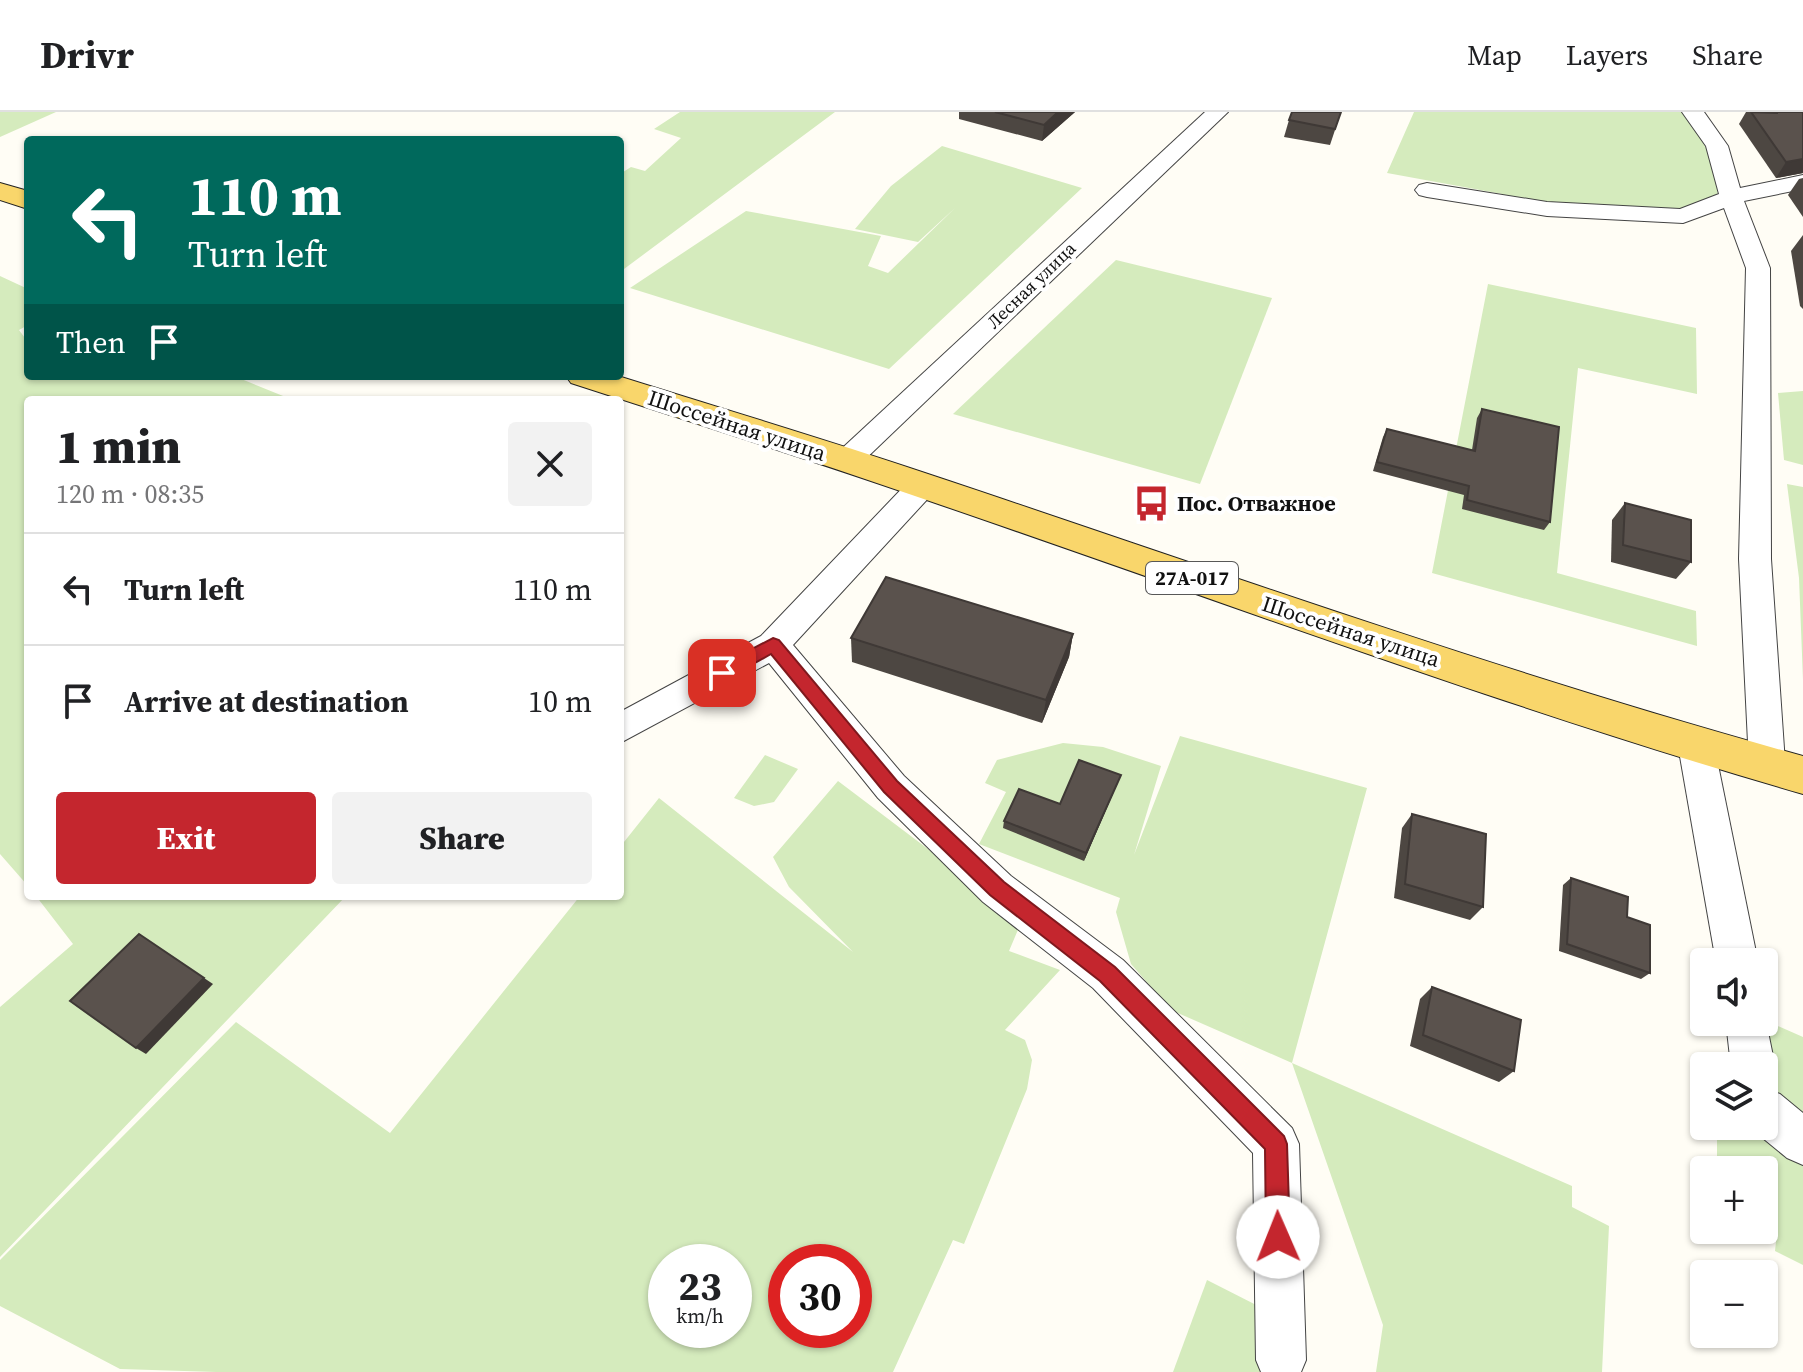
<!DOCTYPE html>
<meta charset="utf-8">
<style>
:root{--surface:#fff;--page:#f2f2f2;--text:#202124;--muted:#757577;--line:#e0e0e0;--accent:#c4262e}
body{margin:0;font-family:"Source Serif 4",serif;background:var(--page);color:var(--text);height:100vh;display:flex;flex-direction:column;font-size:30px;white-space:nowrap}
*{box-sizing:border-box;margin:0}
p{font-size:26px;color:var(--muted)}
.icon{flex:none;width:44px;height:44px;fill:none;stroke:currentColor;stroke-width:2;stroke-linecap:round;stroke-linejoin:round}
.map{position:relative;flex:1;overflow:hidden}
.sheet{position:absolute;left:24px;top:284px;width:600px;height:504px;display:flex;flex-direction:column;background:var(--surface);border-radius:8px;box-shadow:0 2px 6px #0004}
.sheet>*{flex:none}
.banner{position:absolute;left:24px;top:24px;width:600px;height:244px;border-radius:8px;box-shadow:0 2px 6px #0004;background:#00695c;color:#fff;overflow:hidden}
.controls{position:absolute;left:1690px;top:836px;display:grid;gap:16px}
.controls a{display:grid;place-items:center;width:88px;height:88px;border-radius:8px;background:var(--surface);box-shadow:0 2px 6px #0004;font-size:40px}
.speed{position:absolute;left:648px;top:1132px;display:flex;gap:16px;font-size:40px;font-weight:700;text-align:center}
.speed>*{display:grid;place-content:center;width:104px;height:104px;border-radius:50%;background:var(--surface);box-shadow:0 2px 6px #0004;line-height:1}
.speed small{font-size:20px;font-weight:400}
.speed .limit{border:12px solid #d22;background:#fff;color:#111}
.pin{position:absolute;display:grid;place-items:center;width:68px;height:68px;color:#fff;margin:-34px;border-radius:16px;box-shadow:0 4px 12px #0006}
.me{position:absolute;width:88px;margin:-44px;rotate:359deg;stroke-linejoin:round;filter:drop-shadow(0 0 6px #0008)}
.turn{display:flex;align-items:center;gap:28px;height:168px;padding:0 32px;font-size:36px}
.turn .icon{width:104px;height:104px;stroke-width:2.5}
.turn b{display:block;font-size:56px;line-height:68px}
.then{display:flex;align-items:center;height:76px;padding:0 32px;background:#0003;gap:16px;font-size:30px}
.round{display:grid;place-items:center;flex:none;width:84px;height:84px;border-radius:8px;background:var(--page)}
.head{display:flex;align-items:center;justify-content:space-between;height:136px;padding:0 32px}
h1{font-size:48px;font-weight:800;line-height:60px}
.cta{display:flex;gap:16px;margin-top:auto;padding:16px 32px}
.cta a{flex:1;height:92px;border-radius:8px;background:var(--accent);color:#fff;font-size:32px;font-weight:800;line-height:92px;text-align:center}
.cta a+a{background:var(--page);color:var(--text)}
ul{padding:0;list-style:none}
li{display:flex;align-items:center;gap:24px;height:112px;padding:0 32px;border-top:2px solid var(--line)}
li div{flex:1}
li b{display:block;font-size:30px}
li em{font-style:normal}
header{display:flex;align-items:center;gap:48px;box-sizing:border-box;height:112px;padding:0 40px;background:var(--surface);border-bottom:2px solid var(--line)}
header strong{font-size:38px}
nav{display:flex;gap:44px;margin-inline-start:auto;font-size:28px}
.map>svg:first-child{display:block}
.green{fill:#d5ebbd;fill-rule:evenodd}
.lines{fill:none;stroke-linecap:round;stroke-linejoin:round}
.minor-casing{stroke:#444;stroke-width:2}
.primary-casing{stroke:#222;stroke-width:2}
.minor{fill:#fff;fill-rule:evenodd}
.primary{fill:#f9d66b;fill-rule:evenodd}
.wall{fill:#4d4742}
.shaded-wall{fill:#3f3936}
.building{fill:#5a524d;stroke:#3f3936;stroke-width:2}
.route{fill:#c4262e;stroke:#7f191e;stroke-width:2}
.labels{text-anchor:middle;dominant-baseline:central;stroke-width:8;stroke-linejoin:round;paint-order:stroke}
.far-street-label{font-size:18px;fill:#111;stroke:#fff}
.shield{fill:#fff;stroke:#585858;stroke-width:2}
.shield-label{font-size:20px;font-weight:bold;fill:#111}
.street-label{font-size:22px;fill:#111;stroke:#fff}
.poi-label{font-size:22px;font-weight:bold;fill:#111;stroke:#fff;text-anchor:start}
</style>
<header>
<strong>Drivr</strong>
<nav><a>Map</a><a>Layers</a><a>Share</a></nav>
</header>
<div class="map">
<svg width="1803" height="1260" viewBox="0 0 1803 1260">
<rect width="100%" height="100%" fill="#fffdf5"/>
<!-- green -->
<g class="green">
<path d="M 0,0 L 56,0 L 0,25 Z"/>
<path d="M 680,0 L 835,0 L 620,160 L 620,62 L 631,55 L 645,59 L 681,26 L 654,17 Z"/>
<path d="M 1414,0 L 1691,0 L 1714,55 L 1720,98 L 1554,95 L 1503,86 L 1502,82 L 1387,61 Z"/>
<path d="M 942,34 L 1082,76 L 889,257 L 630,176 L 746,99 L 881,124 L 868,154 L 888,161 L 955,96 L 918,130 L 855,117 L 891,74 Z"/>
<path d="M 1116,148 L 1272,186 L 1200,372 L 953,302 Z"/>
<path d="M 0,164 L 28,177 L 28,213 L 19,218 L 28,230 L 28,264 L 234,264 L 293,288 L 28,288 L 28,774 L 0,742 Z"/>
<path d="M 1488,172 L 1696,216 L 1697,282 L 1578,256 L 1557,461 L 1696,499 L 1697,534 L 1432,461 Z"/>
<path d="M 1803,279 L 1803,353 L 1784,348 L 1778,281 Z"/>
<path d="M 1787,372 L 1803,375 L 1803,568 L 1799,466 Z"/>
<path d="M 1180,624 L 1367,676 L 1292,951 L 1572,1074 L 1572,1095 L 1609,1114 L 1602,1260 L 1376,1260 L 1383,1213 L 1292,951 L 1171,898 L 1131,852 L 1116,800 L 1120,786 L 979,732 L 1006,680 L 985,671 L 997,648 L 1063,631 L 1103,635 L 1161,654 L 1134,743 Z"/>
<path d="M 765,643 L 798,657 L 774,690 L 754,694 L 734,686 Z"/>
<path d="M 838,669 L 932,740 L 1028,794 L 1009,839 L 1060,858 L 1005,918 L 1025,928 L 1032,948 L 1027,977 L 964,1132 L 953,1128 L 893,1260 L 216,1260 L 120,1257 L 0,1194 L 0,1148 L 236,910 L 390,1021 L 580,784 L 620,784 L 620,735 L 659,686 L 853,840 L 789,775 L 773,745 ZM 666,1150 L 734,1150 L 734,1218 L 666,1218 ZM 786,1150 L 854,1150 L 854,1218 L 786,1218 Z"/>
<path d="M 36,784 L 346,784 L 0,1145 L 0,895 L 73,832 Z"/>
<path d="M 1764,908 L 1803,925 L 1803,1153 L 1775,1139 L 1778,1111 L 1764,1104 L 1764,1058 L 1723,1058 L 1717,1047 L 1717,1014 L 1764,1014 Z"/>
<path d="M 1207,1168 L 1292,1211 L 1288,1260 L 1173,1260 Z"/>
</g>
<g class="lines">
<defs>
<g id="minor">
<path d="M 1205,0 L 1228,0 L 857,355 L 847,358 L 837,355 L 832,348 L 837,341 Z"/>
<path d="M 1682,0 L 1704,0 L 1728,34 L 1740,76 L 1803,63 L 1803,77 L 1744,89 L 1770,156 L 1771,447 L 1785,651 L 1780,662 L 1767,666 L 1754,662 L 1749,651 L 1739,447 L 1746,156 L 1724,96 L 1683,111 L 1547,104 L 1427,85 L 1419,83 L 1415,78 L 1419,73 L 1427,71 L 1547,90 L 1680,97 L 1719,82 L 1706,34 Z"/>
<path d="M 923,363 L 934,366 L 938,373 L 934,380 L 793,533 L 904,664 L 1011,764 L 1123,848 L 1292,1016 L 1299,1032 L 1306,1248 L 1301,1260 L 1261,1260 L 1256,1248 L 1253,1041 L 1093,876 L 983,790 L 878,686 L 769,551 L 620,631 L 620,600 L 761,524 L 912,366 Z"/>
<path d="M 1696,618 L 1709,623 L 1714,633 L 1758,850 L 1716,850 L 1678,633 L 1683,623 Z"/>
<path d="M 1764,900 L 1775,954 L 1768,969 L 1764,971 L 1764,954 L 1731,954 L 1726,910 L 1764,910 Z"/>
<path d="M 1764,976 L 1780,982 L 1803,1001 L 1803,1053 L 1787,1046 L 1748,1014 L 1764,1014 Z"/>
</g>
<g id="primary">
<path d="M 0,71 L 28,79 L 28,97 L 0,88 Z"/>
<path d="M 566,264 L 618,264 C 726,298 834,330 940,366 C 1227,462 1512,564 1803,644 L 1803,682 C 1502,595 1208,484 912,383 C 799,344 685,308 571,271 Z"/>
</g>
</defs>
<!-- minor casing -->
<use href="#minor" class="minor-casing"/>
<!-- primary casing -->
<use href="#primary" class="primary-casing"/>
<!-- minor -->
<use href="#minor" class="minor"/>
<!-- primary -->
<use href="#primary" class="primary"/>
</g>
<!-- wall -->
<g class="wall">
<path d="M 959,0 L 1075,0 L 1042,29 L 959,7 Z"/>
<path d="M 1341,0 L 1330,33 L 1284,25 L 1289,8 Z"/>
<path d="M 1746,0 L 1803,0 L 1803,61 L 1776,66 L 1739,12 Z"/>
<path d="M 1803,66 L 1803,105 L 1788,83 L 1799,67 Z"/>
<path d="M 1803,123 L 1803,197 L 1800,194 L 1791,139 Z"/>
<path d="M 1482,297 L 1550,410 L 1544,418 L 1462,397 L 1464,383 L 1373,359 L 1383,325 L 1387,317 L 1472,338 L 1477,306 Z"/>
<path d="M 1625,391 L 1691,450 L 1676,467 L 1611,450 L 1612,408 Z"/>
<path d="M 1073,522 L 1069,545 L 1042,611 L 852,550 L 851,526 Z"/>
<path d="M 1118,670 L 1084,749 L 1003,716 L 1004,709 L 1060,692 Z"/>
<path d="M 1412,702 L 1483,795 L 1470,808 L 1394,786 L 1402,716 Z"/>
<path d="M 1571,766 L 1627,805 L 1650,861 L 1641,867 L 1559,839 L 1563,773 Z"/>
<path d="M 1432,875 L 1514,959 L 1499,970 L 1410,934 L 1420,887 Z"/>
</g>
<!-- shaded-wall -->
<g class="shaded-wall">
<path d="M 1058,0 L 1075,0 L 1042,29 L 1044,13 Z"/>
<path d="M 1803,47 L 1803,61 L 1776,66 L 1786,50 Z"/>
<path d="M 1073,522 L 1069,545 L 1042,611 L 1046,588 Z"/>
<path d="M 1121,663 L 1118,670 L 1084,749 L 1086,741 Z"/>
<path d="M 204,866 L 213,872 L 146,942 L 136,936 Z"/>
</g>
<!-- building -->
<g class="building">
<path d="M 995,0 L 1058,0 L 1044,13 Z"/>
<path d="M 1292,0 L 1341,0 L 1335,17 L 1289,8 Z"/>
<path d="M 1751,0 L 1777,1 L 1777,0 L 1803,0 L 1803,47 L 1786,50 Z"/>
<path d="M 1482,297 L 1559,315 L 1550,410 L 1467,388 L 1469,374 L 1377,350 L 1387,317 L 1475,339 Z"/>
<path d="M 1625,391 L 1691,408 L 1691,450 L 1623,433 Z"/>
<path d="M 886,465 L 1073,522 L 1046,588 L 851,526 Z"/>
<path d="M 1079,648 L 1121,663 L 1086,741 L 1004,709 L 1019,677 L 1060,692 Z"/>
<path d="M 1412,702 L 1486,722 L 1483,795 L 1405,772 Z"/>
<path d="M 1571,766 L 1628,785 L 1627,805 L 1650,813 L 1650,861 L 1567,832 Z"/>
<path d="M 139,822 L 204,866 L 136,936 L 70,889 Z"/>
<path d="M 1432,875 L 1521,908 L 1514,959 L 1423,923 Z"/>
</g>
<!-- route -->
<path class="route" d="M 773,526 L 779,528 L 897,669 L 1004,770 L 1115,855 L 1284,1024 L 1287,1032 L 1290,1125 L 1287,1133 L 1278,1137 L 1269,1133 L 1266,1125 L 1265,1037 L 1100,869 L 990,783 L 884,680 L 771,542 L 728,566 L 716,566 L 714,561 L 716,556 Z"/>
<!-- icons -->
<defs>
<symbol id="bus-bare" viewBox="-9 -9 18 18"><path d="M-5-6H5V4H4V6H2V4H-2V6H-4V4H-5ZM-3.5-4V0h7V-4ZM-3.5 1.2v1.5H-2V1.2ZM2 1.2v1.5H3.5V1.2Z" fill="#c4262e" stroke="#fff" stroke-width="2.5" paint-order="stroke"/></symbol>
</defs>
<g fill-rule="evenodd">
<use href="#bus-bare" x="1126" y="366" width="51" height="51"/>
</g>
<g class="labels">
<!-- far-street labels -->
<g class="far-street-label">
<text transform="translate(1031 173) rotate(-44)">Лесная улица</text>
</g>
<!-- shield labels -->
<rect class="shield" x="1146" y="450" width="92" height="32" rx="6"/>
<g class="shield-label">
<text x="1192" y="466">27А-017</text>
</g>
<!-- street labels -->
<g class="street-label">
<text transform="translate(737 313) rotate(18)">Шоссейная улица</text>
<text transform="translate(1351 519) rotate(18)">Шоссейная улица</text>
</g>
<!-- poi labels -->
<g class="poi-label">
<text x="1177" y="391">Пос. Отважное</text>
</g>
</g>
</svg>
<div class="controls">
<a><svg class="icon" aria-label="sound" viewBox="0 0 24 24"><path d="M4 9h4l5-4v14l-5-4H4zM17 9q2 3 0 6"/></svg></a>
<a><svg class="icon" aria-label="layers" viewBox="0 0 24 24"><path d="M12 4l9 5-9 5-9-5zM3 14l9 5 9-5"/></svg></a>
<a>+</a>
<a>−</a>
</div>
<div class="speed"><div>23<small>km/h</small></div><div class="limit">30</div></div>
<div class="pin" style="left:722px;top:561px;background:#d93025"><svg class="icon" aria-label="arrive" viewBox="0 0 24 24"><path d="M6 21V4h12l-3 4 3 4H6"/></svg></div>
<svg class="me" style="left:1278px;top:1125px" viewBox="-20 -20 40 40"><circle r="19" fill="#fff"/><path d="M0-13L10 11 0 6-10 11z" fill="#c4262e"/></svg>
<div class="banner">
<div class="turn"><svg class="icon" aria-label="left" viewBox="0 0 24 24"><path d="M17 20v-9H6M10 6l-5 5 5 5"/></svg><div><b>110 m</b>Turn left</div></div>
<div class="then">Then<svg class="icon" aria-label="arrive" viewBox="0 0 24 24"><path d="M6 21V4h12l-3 4 3 4H6"/></svg></div>
</div>
<section class="sheet">
<div class="head"><div><h1>1 min</h1><p>120 m · 08:35</p></div><a class="round"><svg class="icon" aria-label="close" viewBox="0 0 24 24"><path d="M6 6l12 12M18 6L6 18"/></svg></a></div>
<ul>
<li><svg class="icon" aria-label="left" viewBox="0 0 24 24"><path d="M17 20v-9H6M10 6l-5 5 5 5"/></svg><div><b>Turn left</b></div><em>110 m</em></li>
<li><svg class="icon" aria-label="arrive" viewBox="0 0 24 24"><path d="M6 21V4h12l-3 4 3 4H6"/></svg><div><b>Arrive at destination</b></div><em>10 m</em></li>
</ul>
<div class="cta"><a>Exit</a><a>Share</a></div>
</section>
</div>
